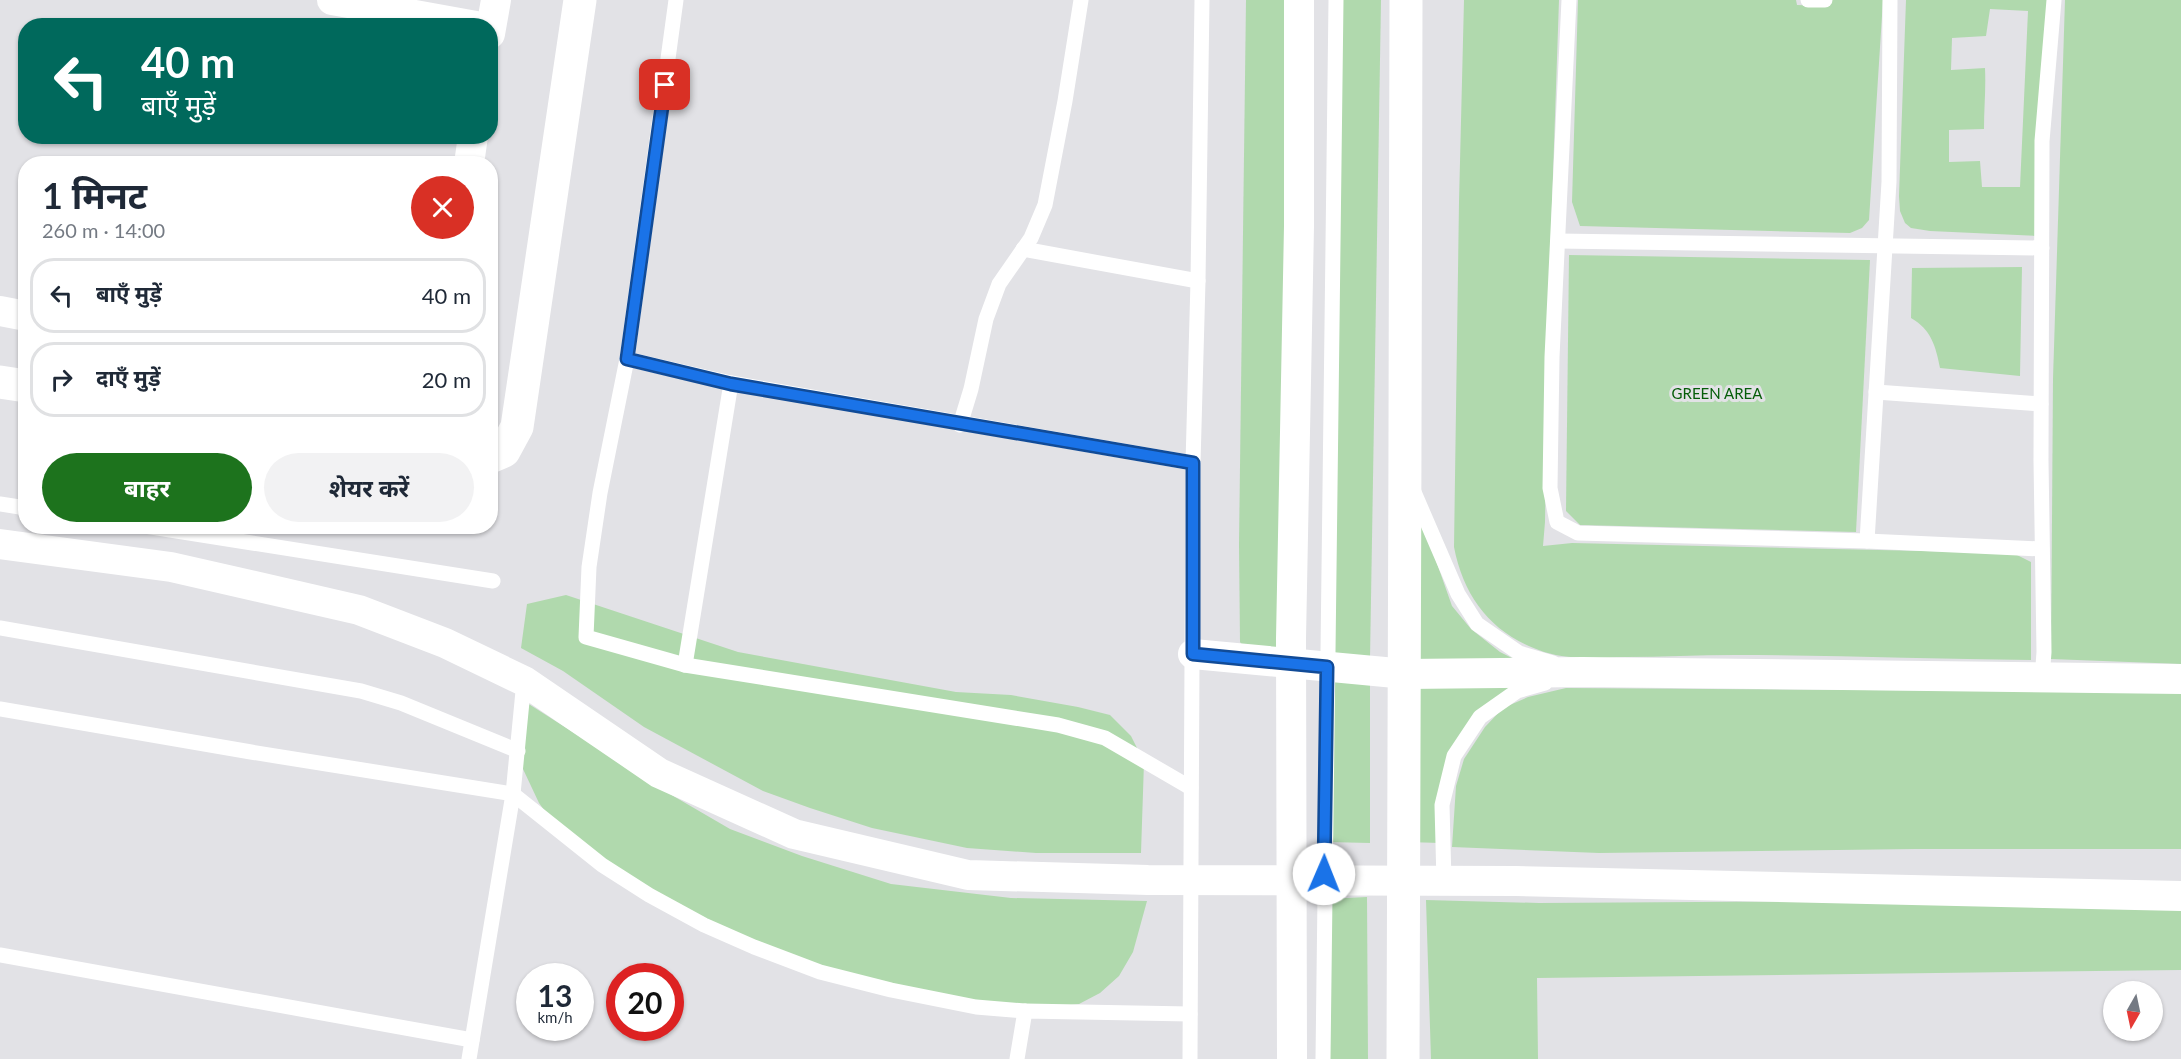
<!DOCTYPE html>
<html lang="hi">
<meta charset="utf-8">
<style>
:root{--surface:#fff;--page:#f2f2f3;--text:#1f2937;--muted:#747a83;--line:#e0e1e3;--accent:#1d731d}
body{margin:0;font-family:Lato,"Noto Sans Devanagari",sans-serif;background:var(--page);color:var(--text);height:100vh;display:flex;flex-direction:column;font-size:22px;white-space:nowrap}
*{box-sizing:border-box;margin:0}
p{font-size:20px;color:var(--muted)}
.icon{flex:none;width:33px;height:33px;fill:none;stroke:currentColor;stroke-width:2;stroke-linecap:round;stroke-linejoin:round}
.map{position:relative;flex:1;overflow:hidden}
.details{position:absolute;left:18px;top:156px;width:480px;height:378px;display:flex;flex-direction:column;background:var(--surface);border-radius:24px;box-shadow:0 2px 4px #0004}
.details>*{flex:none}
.guide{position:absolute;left:18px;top:18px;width:480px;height:126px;border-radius:24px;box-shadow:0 2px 4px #0004;background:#00695c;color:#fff;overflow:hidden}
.needle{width:39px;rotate:189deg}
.controls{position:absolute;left:2103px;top:981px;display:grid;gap:12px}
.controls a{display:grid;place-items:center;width:60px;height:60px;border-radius:50%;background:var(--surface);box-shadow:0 2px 4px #0004;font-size:30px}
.speed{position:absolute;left:516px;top:963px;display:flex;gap:12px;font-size:30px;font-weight:700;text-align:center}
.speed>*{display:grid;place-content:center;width:78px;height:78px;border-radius:50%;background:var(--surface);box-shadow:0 2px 4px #0004;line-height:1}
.speed small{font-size:15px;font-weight:400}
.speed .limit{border:9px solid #d22;background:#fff;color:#111}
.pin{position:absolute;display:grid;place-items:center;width:51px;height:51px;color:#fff;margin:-26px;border-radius:12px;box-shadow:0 3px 9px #0006}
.me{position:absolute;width:66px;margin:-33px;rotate:1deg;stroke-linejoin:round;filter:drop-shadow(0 0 4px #0008)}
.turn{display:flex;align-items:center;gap:21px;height:126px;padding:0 24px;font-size:27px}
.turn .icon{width:78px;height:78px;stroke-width:2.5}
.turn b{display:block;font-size:42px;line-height:51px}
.round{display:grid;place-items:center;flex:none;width:63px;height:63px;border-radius:32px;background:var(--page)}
.overview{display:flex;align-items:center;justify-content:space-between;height:102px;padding:0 24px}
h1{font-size:36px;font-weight:700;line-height:45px}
.cta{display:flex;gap:12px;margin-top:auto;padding:12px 24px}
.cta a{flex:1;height:69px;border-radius:36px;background:var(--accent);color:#fff;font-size:24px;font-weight:700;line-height:69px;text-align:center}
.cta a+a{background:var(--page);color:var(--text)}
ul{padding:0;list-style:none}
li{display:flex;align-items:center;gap:18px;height:75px;margin:0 12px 9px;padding:0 12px;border:3px solid var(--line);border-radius:24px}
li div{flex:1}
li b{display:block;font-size:22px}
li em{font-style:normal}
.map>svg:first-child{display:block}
.green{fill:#b0d9ad;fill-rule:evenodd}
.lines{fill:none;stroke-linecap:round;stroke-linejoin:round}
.lane{stroke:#fff;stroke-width:15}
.street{stroke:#fff;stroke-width:30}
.secondary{stroke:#fff;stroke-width:33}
.route-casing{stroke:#114b97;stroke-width:15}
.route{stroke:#1a73e8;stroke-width:10}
.labels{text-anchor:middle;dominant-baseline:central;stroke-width:6;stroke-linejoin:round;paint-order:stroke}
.park-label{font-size:15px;fill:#055d09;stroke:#e2e2e6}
</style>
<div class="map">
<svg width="2181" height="1059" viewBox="0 0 2181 1059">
<rect width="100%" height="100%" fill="#e2e2e6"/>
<!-- green -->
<g class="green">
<path d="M 1246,0 L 1294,0 L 1288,656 L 1245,649 L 1240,642 L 1239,545 Z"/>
<path d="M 1340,0 L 1381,0 L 1370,659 L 1331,657 Z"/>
<path d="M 1464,0 L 1559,0 L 1549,291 L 1545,522 L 1543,546 L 1572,543 L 2013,553 L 2031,562 L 2031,660 C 1932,659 1833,655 1735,655 C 1698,655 1662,657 1625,657 C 1598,658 1570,660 1544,652 C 1493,635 1464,599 1454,547 L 1459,202 Z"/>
<path d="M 1578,0 L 1796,0 L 1797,5 L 1827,6 L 1828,0 L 1883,0 L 1869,220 L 1862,228 L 1850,233 L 1580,226 L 1572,202 Z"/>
<path d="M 1906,0 L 2050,0 L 2037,236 L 1930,231 L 1911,228 L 1905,223 L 1900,211 L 1899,196 ZM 1990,9 L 2028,11 L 2020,187 L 1982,187 L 1980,161 L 1949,162 L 1949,130 L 1984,129 C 1984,108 1986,89 1985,68 L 1951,70 L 1952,38 L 1986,36 Z"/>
<path d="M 2065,0 L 2181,0 L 2181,664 L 2051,659 L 2053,379 Z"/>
<path d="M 1569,255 L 1870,260 L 1856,532 L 1580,525 L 1566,511 Z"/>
<path d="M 2022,267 L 2020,376 L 1940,368 C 1936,347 1931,329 1911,318 L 1912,268 Z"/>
<path d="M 1416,504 L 1452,606 L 1471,629 L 1500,652 L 1524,664 L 1418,670 Z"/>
<path d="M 566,595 L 738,652 L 956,692 L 1011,695 L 1078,707 L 1110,715 L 1131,736 L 1144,762 L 1141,853 L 1036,853 L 967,848 L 872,828 L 810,808 L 763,791 L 644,727 L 563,671 L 521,648 L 527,604 Z"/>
<path d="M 1329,669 L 1370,673 L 1370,843 L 1327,842 Z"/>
<path d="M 1418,680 L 1517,686 L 1451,753 L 1440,843 L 1408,842 Z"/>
<path d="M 1566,688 L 2181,692 L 2181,849 L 1915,849 L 1599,853 L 1452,847 L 1456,786 L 1464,759 L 1485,727 L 1503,708 L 1528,697 Z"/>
<path d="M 524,701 L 675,797 L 730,829 L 802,856 L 891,884 L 1011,898 L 1147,901 L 1133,952 L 1119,976 L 1100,993 L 1079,1004 L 1055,1007 L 1003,1006 L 868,981 L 755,943 L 652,894 L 552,821 L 539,803 L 523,769 Z"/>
<path d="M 1367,897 L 1368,1059 L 1326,1059 L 1327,899 Z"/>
<path d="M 2181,899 L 2181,970 L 1537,978 L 1538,1059 L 1431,1059 L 1426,900 L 1539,903 Z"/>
</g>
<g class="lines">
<!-- lane -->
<g class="lane">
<path d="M 676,0 L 627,359 L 600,493 L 589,567 L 586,637 L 685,665 L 1058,725 L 1105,738 L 1191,788"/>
<path d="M 1569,0 L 1552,357 L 1550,488 L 1557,522 L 1578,533 L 1867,541 L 2042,549"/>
<path d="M 1808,0 L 1825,0"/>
<path d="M 1558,241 L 2042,248"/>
<path d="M 1023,249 L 1198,281"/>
<path d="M 627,359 L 731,383 L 1193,463"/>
<path d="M 1876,392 L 2041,404"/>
<path d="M 960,425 L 971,389 L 986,319 L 999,284 L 1031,238 L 1045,205 L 1065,101 L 1081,0"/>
<path d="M 1414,492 L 1458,594 L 1477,624 L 1519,653 L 1553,663"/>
<path d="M 0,504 L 26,508"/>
<path d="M 145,526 L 493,581"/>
<path d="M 1867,541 L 1889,182 L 1890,0"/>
<path d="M 0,628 L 361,691 L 401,703 L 518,751"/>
<path d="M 685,665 L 731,383"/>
<path d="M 2042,679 L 2044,652 L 2041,461 L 2042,141 L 2054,0"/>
<path d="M 0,709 L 251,752 L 513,794 L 602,865 L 649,895 L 704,925 L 754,947 L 820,972 L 891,990 L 976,1007 L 1025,1011"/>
<path d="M 1444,882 L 1442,805 L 1454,756 L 1480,717 L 1517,691 L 1545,683"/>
<path d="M 0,955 L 472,1040"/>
<path d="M 469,1059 L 513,794 L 524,681"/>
<path d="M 1017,1059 L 1025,1011 L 1190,1014"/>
<path d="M 1190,1059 L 1193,463 L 1198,281 L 1202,0"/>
<path d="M 1323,1059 L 1336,0"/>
</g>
<!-- street -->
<g class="street">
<path d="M 332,0 L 476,26"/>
<path d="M 490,34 L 496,0"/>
<path d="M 469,164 L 473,136"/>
<path d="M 0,311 L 26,316"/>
<path d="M 0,544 L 171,567 L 359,610 L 445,643 L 524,681 L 659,773 L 794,834 L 968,875 L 1148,880 L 1516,881 L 2181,896"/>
<path d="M 1193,654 L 1406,674 L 1582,672 L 2181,679"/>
<path d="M 1292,1059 L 1291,639 L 1299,226 L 1299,0"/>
</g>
<!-- secondary -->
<g class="secondary">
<path d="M 0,382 L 26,386"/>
<path d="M 490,457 L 504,451 L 517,427 L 580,0"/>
<path d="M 1403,1059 C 1406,706 1404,353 1406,0"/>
</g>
</g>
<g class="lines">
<defs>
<path id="route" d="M 665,85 L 627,359 L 731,384 L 1193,463 L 1193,654 L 1327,667 L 1324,874"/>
</defs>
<!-- route casing -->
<use href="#route" class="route-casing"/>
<!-- route -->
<use href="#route" class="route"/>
</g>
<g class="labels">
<!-- park labels -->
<g class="park-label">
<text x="1717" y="393">GREEN AREA</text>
</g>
</g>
</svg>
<div class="controls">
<a><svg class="needle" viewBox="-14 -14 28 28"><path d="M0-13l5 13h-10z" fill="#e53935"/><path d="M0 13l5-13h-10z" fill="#747a83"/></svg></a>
</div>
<div class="speed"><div>13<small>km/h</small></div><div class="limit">20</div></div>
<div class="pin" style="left:665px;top:85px;background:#d93025"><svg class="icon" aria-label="arrive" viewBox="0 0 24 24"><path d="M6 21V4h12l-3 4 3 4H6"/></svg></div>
<svg class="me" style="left:1324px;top:874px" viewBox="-20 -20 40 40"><circle r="19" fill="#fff"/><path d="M0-13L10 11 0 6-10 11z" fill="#1a73e8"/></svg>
<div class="guide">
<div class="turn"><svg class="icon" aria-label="left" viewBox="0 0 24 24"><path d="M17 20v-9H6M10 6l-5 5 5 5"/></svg><div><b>40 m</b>बाएँ मुड़ें</div></div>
</div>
<section class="details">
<div class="overview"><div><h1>1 मिनट</h1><p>260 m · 14:00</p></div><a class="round" style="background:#d93025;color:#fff"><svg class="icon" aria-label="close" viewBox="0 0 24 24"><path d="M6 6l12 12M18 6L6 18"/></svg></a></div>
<ul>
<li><svg class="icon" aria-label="left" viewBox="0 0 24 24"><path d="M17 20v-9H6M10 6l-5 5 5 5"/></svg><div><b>बाएँ मुड़ें</b></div><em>40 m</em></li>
<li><svg class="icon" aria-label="right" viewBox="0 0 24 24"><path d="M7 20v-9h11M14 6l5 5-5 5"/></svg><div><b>दाएँ मुड़ें</b></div><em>20 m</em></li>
</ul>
<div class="cta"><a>बाहर</a><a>शेयर करें</a></div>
</section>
</div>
